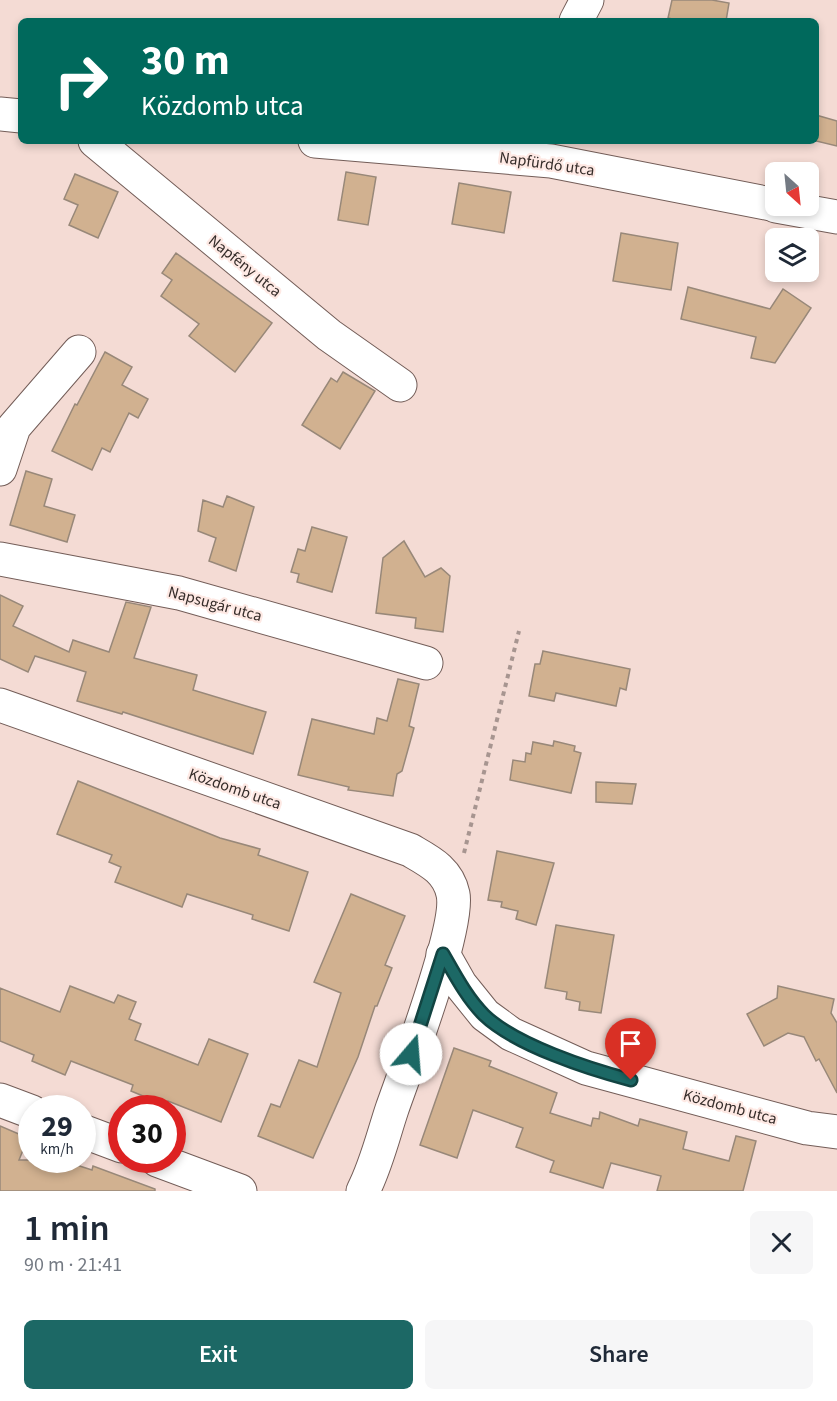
<!DOCTYPE html>
<meta charset="utf-8">
<style>
:root{--surface:#fff;--page:#f6f6f7;--text:#1f2937;--muted:#747a83;--accent:#1c6865}
body{margin:0;font-family:"Source Sans 3",sans-serif;background:var(--page);color:var(--text);height:100vh;display:flex;flex-direction:column;font-size:22px;white-space:nowrap}
*{box-sizing:border-box;margin:0}
p{font-size:20px;color:var(--muted)}
.icon{flex:none;width:33px;height:33px;fill:none;stroke:currentColor;stroke-width:2;stroke-linecap:round;stroke-linejoin:round}
.map{position:relative;height:1191px;overflow:hidden}
.side{display:flex;flex-direction:column;background:var(--surface);flex:1}
.side>*{flex:none}
.hud{position:absolute;left:18px;top:18px;width:801px;height:126px;border-radius:9px;box-shadow:0 3px 9px #0003;background:#00695c;color:#fff;overflow:hidden}
.needle{width:39px;rotate:153deg}
.fabs{position:absolute;left:765px;top:162px;display:grid;gap:12px}
.fabs a{display:grid;place-items:center;width:54px;height:54px;border-radius:9px;background:var(--surface);box-shadow:0 3px 9px #0003;font-size:30px}
.speed{position:absolute;left:18px;top:1095px;display:flex;gap:12px;font-size:30px;font-weight:700;text-align:center}
.speed>*{display:grid;place-content:center;width:78px;height:78px;border-radius:50%;background:var(--surface);box-shadow:0 3px 9px #0003;line-height:1}
.speed small{font-size:15px;font-weight:400}
.speed .limit{border:9px solid #d22;background:#fff;color:#111}
.pin{position:absolute;display:grid;place-items:center;width:51px;height:51px;color:#fff;margin:-62px -26px;border-radius:50% 50% 50% 0;rotate:-45deg;box-shadow:0 0 6px #0007}
.pin .icon{rotate:45deg}
.me{position:absolute;width:66px;margin:-33px;rotate:18deg;stroke-linejoin:round;filter:drop-shadow(0 0 4px #0008)}
.turn{display:flex;align-items:center;gap:21px;height:126px;padding:0 24px;font-size:27px}
.turn .icon{width:78px;height:78px;stroke-width:2.5}
.turn b{display:block;font-size:42px;line-height:51px}
.round{display:grid;place-items:center;flex:none;width:63px;height:63px;border-radius:9px;background:var(--page)}
.headline{display:flex;align-items:center;justify-content:space-between;height:102px;padding:0 24px}
h1{font-size:36px;font-weight:600;line-height:45px}
.action{display:flex;gap:12px;margin-top:auto;padding:12px 24px}
.action a{flex:1;height:69px;border-radius:9px;background:var(--accent);color:#fff;font-size:24px;font-weight:600;line-height:69px;text-align:center}
.action a+a{background:var(--page);color:var(--text)}
.map>svg:first-child{display:block}
.building{fill:#d1b190;stroke:#988879;stroke-width:1.5}
.lines{fill:none;stroke-linecap:round;stroke-linejoin:round}
.minor-casing{stroke:#735d58;stroke-width:35}
.path{stroke:#a79590;stroke-width:4;stroke-dasharray:4.5 4.5;stroke-linecap:butt}
.minor{stroke:#fff;stroke-width:33}
.route-casing{stroke:#124442;stroke-width:15}
.route{stroke:#1c6865;stroke-width:10}
.labels{text-anchor:middle;dominant-baseline:central;stroke-width:4.5;stroke-linejoin:round;paint-order:stroke}
.street-label{font-size:16px;fill:#362d2a;stroke:#fee9e4}
</style>
<div class="map">
<svg width="837" height="1191" viewBox="0 0 837 1191">
<rect width="100%" height="100%" fill="#f4dbd4"/>
<!-- building -->
<g class="building">
<path d="M 672,0 L 712,0 L 729,3 L 726,21 L 681,21 L 668,18 Z"/>
<path d="M 816,115 L 837,121 L 837,146 L 816,141 Z"/>
<path d="M 346,172 L 376,177 L 368,225 L 338,220 Z"/>
<path d="M 75,174 L 118,192 L 98,238 L 69,225 L 78,205 L 64,199 Z"/>
<path d="M 459,183 L 511,192 L 504,233 L 452,224 Z"/>
<path d="M 621,233 L 678,243 L 671,290 L 613,281 Z"/>
<path d="M 176,253 L 272,323 L 235,372 L 189,336 L 199,324 L 161,296 L 172,280 L 162,273 Z"/>
<path d="M 688,287 L 770,309 L 783,289 L 811,308 L 775,363 L 751,358 L 756,337 L 681,319 Z"/>
<path d="M 105,352 L 132,367 L 122,385 L 148,399 L 138,418 L 129,413 L 110,452 L 102,448 L 92,470 L 52,451 L 75,404 L 77,405 Z"/>
<path d="M 343,372 L 375,391 L 340,449 L 302,425 L 331,378 L 337,382 Z"/>
<path d="M 26,471 L 52,479 L 44,506 L 75,515 L 67,542 L 10,525 Z"/>
<path d="M 227,496 L 254,507 L 236,571 L 209,561 L 216,538 L 198,531 L 203,500 L 223,507 Z"/>
<path d="M 312,527 L 347,537 L 332,592 L 297,582 L 299,574 L 291,572 L 298,549 L 305,551 Z"/>
<path d="M 404,541 L 425,577 L 441,568 L 450,576 L 443,632 L 415,628 L 416,618 L 376,613 L 383,558 Z"/>
<path d="M 0,595 L 23,606 L 13,626 L 69,652 L 73,640 L 109,652 L 126,602 L 151,607 L 134,658 L 197,675 L 193,690 L 266,712 L 253,754 L 123,712 L 122,714 L 77,701 L 86,672 L 35,656 L 28,672 L 0,659 Z"/>
<path d="M 543,651 L 630,669 L 626,690 L 620,688 L 616,706 L 556,693 L 554,701 L 529,696 L 535,664 L 540,664 Z"/>
<path d="M 398,679 L 419,684 L 409,726 L 414,728 L 402,771 L 397,774 L 393,796 L 348,790 L 349,787 L 298,775 L 312,719 L 374,734 L 377,718 L 387,721 Z"/>
<path d="M 554,741 L 575,746 L 574,751 L 581,753 L 571,793 L 510,780 L 513,760 L 525,762 L 526,753 L 531,754 L 533,742 L 553,746 Z"/>
<path d="M 78,781 L 220,838 L 260,849 L 258,855 L 308,872 L 289,931 L 252,919 L 253,915 L 187,894 L 182,907 L 115,882 L 121,867 L 109,862 L 112,855 L 57,834 Z"/>
<path d="M 596,782 L 636,784 L 632,804 L 596,802 Z"/>
<path d="M 497,851 L 554,863 L 536,925 L 516,919 L 518,911 L 501,907 L 502,902 L 488,900 Z"/>
<path d="M 351,894 L 405,916 L 385,965 L 392,968 L 377,1006 L 375,1006 L 358,1057 L 313,1158 L 258,1136 L 271,1104 L 280,1107 L 299,1060 L 317,1067 L 341,993 L 314,982 Z"/>
<path d="M 556,925 L 614,935 L 601,1013 L 579,1010 L 580,1002 L 566,999 L 567,992 L 545,988 Z"/>
<path d="M 70,986 L 114,1003 L 118,995 L 136,1002 L 129,1019 L 141,1024 L 135,1040 L 198,1065 L 209,1039 L 248,1054 L 221,1122 L 168,1101 L 167,1106 L 131,1091 L 133,1085 L 71,1061 L 65,1075 L 32,1061 L 34,1055 L 0,1041 L 0,988 L 60,1012 Z"/>
<path d="M 778,986 L 834,999 L 831,1013 L 837,1023 L 837,1093 L 819,1059 L 816,1061 L 804,1037 L 788,1033 L 764,1046 L 747,1014 L 777,998 Z"/>
<path d="M 454,1048 L 491,1061 L 489,1066 L 557,1093 L 550,1113 L 591,1126 L 593,1118 L 599,1119 L 600,1112 L 638,1126 L 640,1119 L 687,1132 L 683,1149 L 729,1161 L 736,1136 L 756,1141 L 743,1191 L 657,1191 L 661,1176 L 611,1163 L 603,1188 L 550,1172 L 554,1161 L 516,1147 L 523,1128 L 473,1110 L 457,1158 L 420,1145 Z"/>
<path d="M 0,1126 L 28,1138 L 19,1160 L 61,1160 L 92,1170 L 93,1166 L 155,1189 L 155,1191 L 0,1191 Z"/>
</g>
<g class="lines">
<defs>
<g id="minor">
<path d="M 576,21 L 587,0"/>
<path d="M 0,114 L 21,116"/>
<path d="M 95,141 L 329,335 L 400,385"/>
<path d="M 315,141 L 551,161 L 776,205"/>
<path d="M 776,206 L 837,217"/>
<path d="M 0,469 L 14,427 L 79,352"/>
<path d="M 0,559 L 179,593 L 426,663"/>
<path d="M 0,705 L 410,850 C 429,861 448,870 453,894 C 460,927 406,1069 392,1109 C 383,1136 376,1166 363,1191"/>
<path d="M 443,954 L 460,984 L 485,1015 L 511,1034 L 586,1068 L 807,1128 L 837,1132"/>
<path d="M 0,1100 L 32,1112"/>
<path d="M 82,1131 L 122,1146"/>
<path d="M 157,1160 L 240,1191"/>
</g>
</defs>
<!-- minor casing -->
<use href="#minor" class="minor-casing"/>
<!-- path -->
<path class="path" d="M 464,853 L 519,631"/>
<!-- minor -->
<use href="#minor" class="minor"/>
</g>
<g class="lines">
<defs>
<path id="route" d="M 411,1054 L 443,954 C 455,975 467,998 484,1015 C 515,1045 589,1069 631,1080"/>
</defs>
<!-- route casing -->
<use href="#route" class="route-casing"/>
<!-- route -->
<use href="#route" class="route"/>
</g>
<g class="labels">
<!-- street labels -->
<g class="street-label">
<text transform="translate(547 164) rotate(8)">Napfürdő utca</text>
<text transform="translate(245 266) rotate(39)">Napfény utca</text>
<text transform="translate(215 604) rotate(15)">Napsugár utca</text>
<text transform="translate(235 789) rotate(19)">Közdomb utca</text>
<text transform="translate(730 1107) rotate(15)">Közdomb utca</text>
</g>
</g>
</svg>
<div class="fabs">
<a><svg class="needle" viewBox="-14 -14 28 28"><path d="M0-13l5 13h-10z" fill="#e53935"/><path d="M0 13l5-13h-10z" fill="#747a83"/></svg></a>
<a><svg class="icon" aria-label="layers" viewBox="0 0 24 24"><path d="M12 4l9 5-9 5-9-5zM3 14l9 5 9-5"/></svg></a>
</div>
<div class="speed"><div>29<small>km/h</small></div><div class="limit">30</div></div>
<div class="pin" style="left:631px;top:1080px;background:#d93025"><svg class="icon" aria-label="arrive" viewBox="0 0 24 24"><path d="M6 21V4h12l-3 4 3 4H6"/></svg></div>
<svg class="me" style="left:411px;top:1054px" viewBox="-20 -20 40 40"><circle r="19" fill="#fff"/><path d="M0-13L10 11 0 6-10 11z" fill="#1c6865"/></svg>
<div class="hud">
<div class="turn"><svg class="icon" aria-label="right" viewBox="0 0 24 24"><path d="M7 20v-9h11M14 6l5 5-5 5"/></svg><div><b>30 m</b>Közdomb utca</div></div>
</div>
</div>
<section class="side">
<div class="headline"><div><h1>1 min</h1><p>90 m · 21:41</p></div><a class="round"><svg class="icon" aria-label="close" viewBox="0 0 24 24"><path d="M6 6l12 12M18 6L6 18"/></svg></a></div>
<div class="action"><a>Exit</a><a>Share</a></div>
</section>
